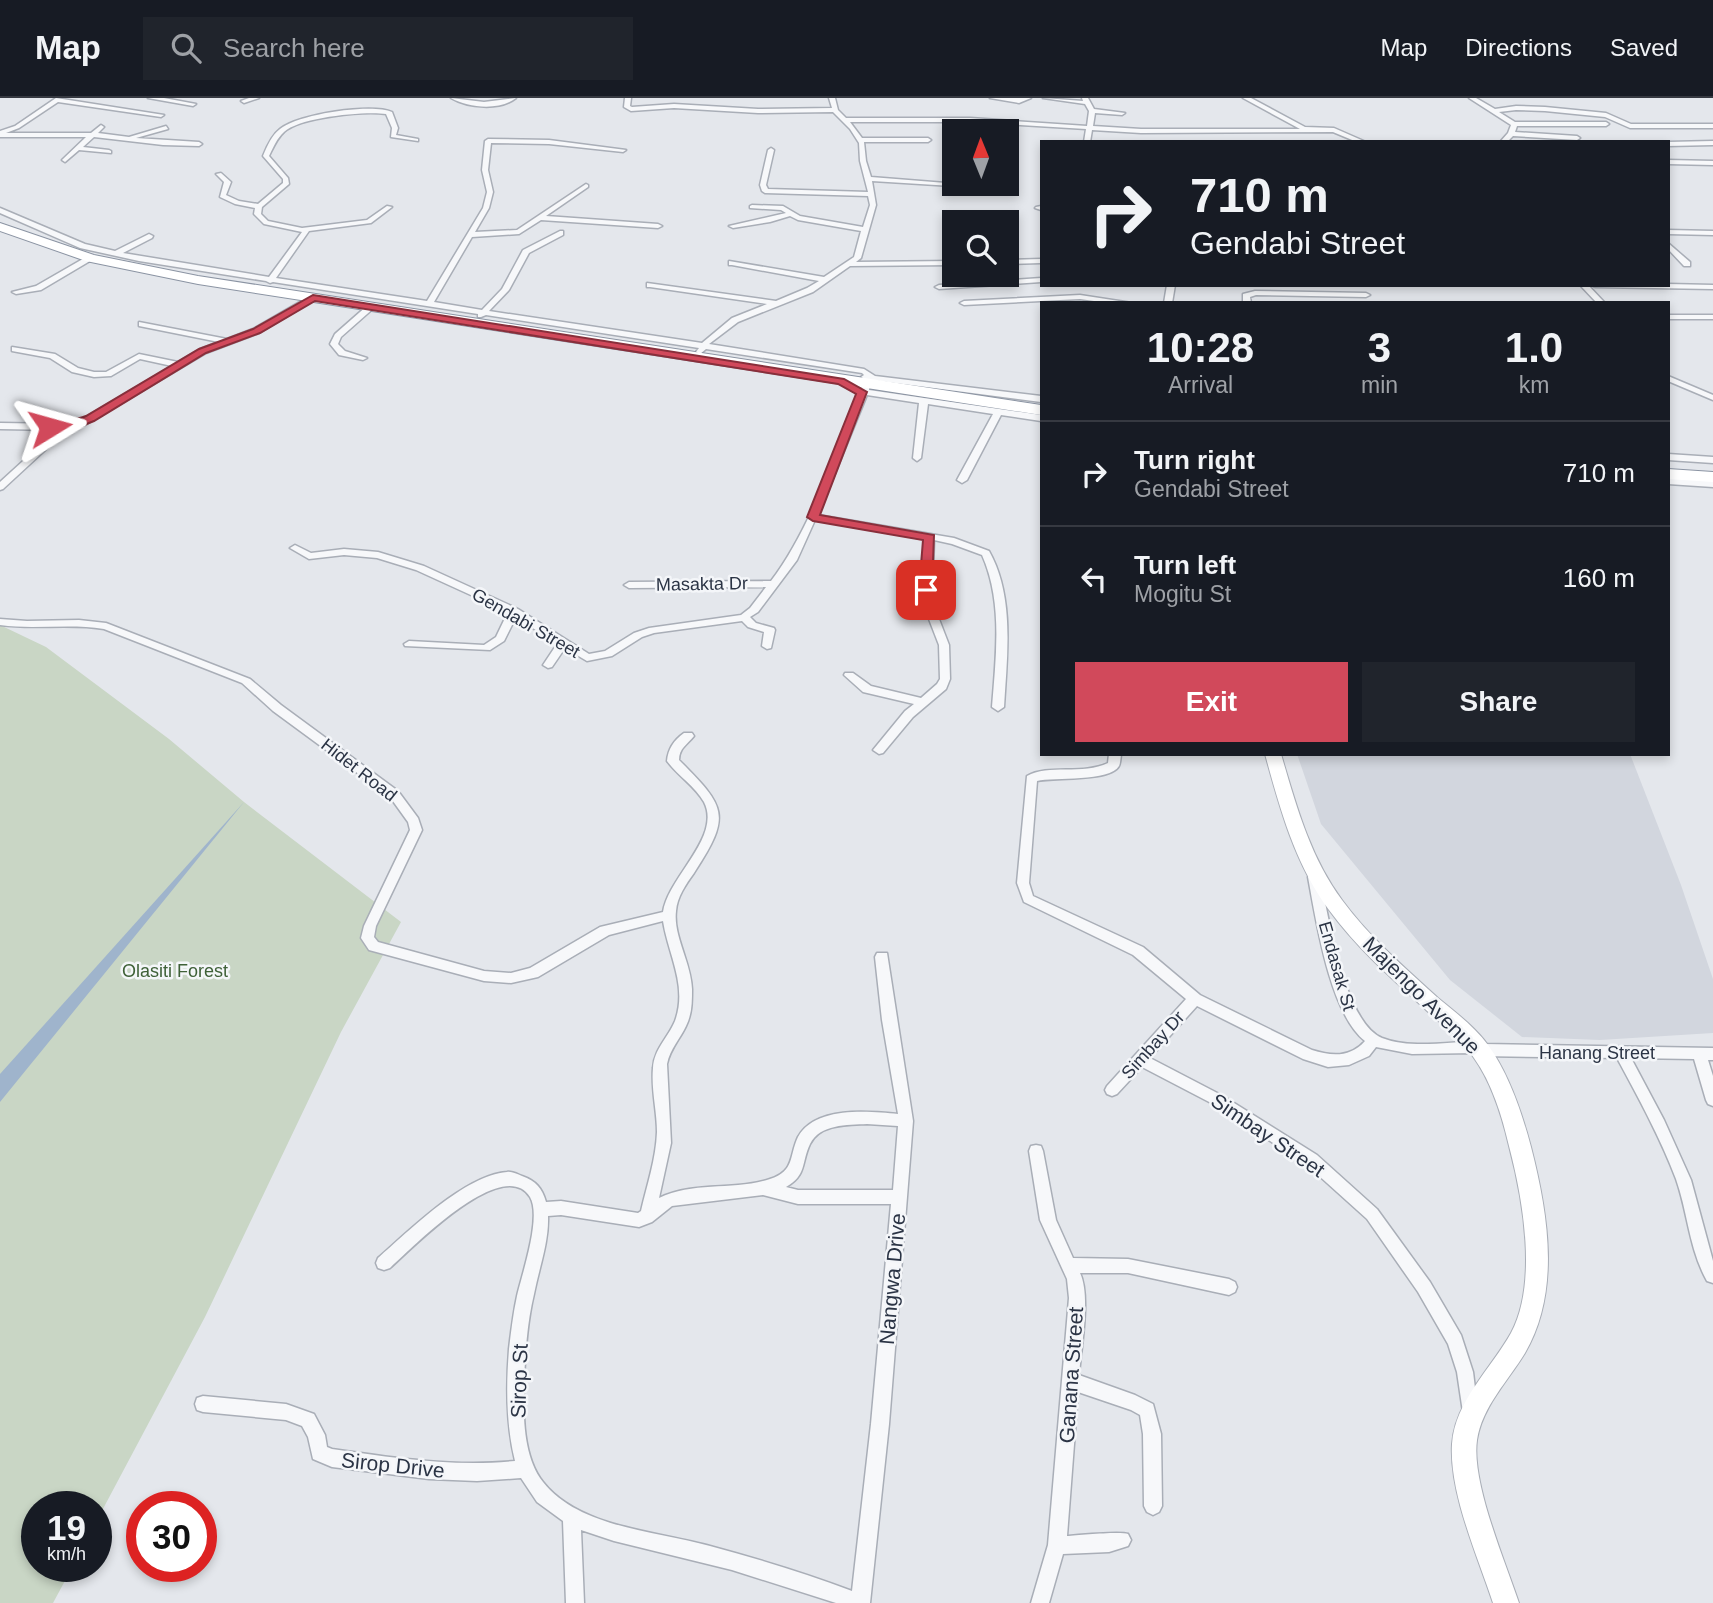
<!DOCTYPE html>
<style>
:root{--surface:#171b24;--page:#20242c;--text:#f1f3f6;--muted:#9ea1a6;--line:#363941;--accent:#d1495b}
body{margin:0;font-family:Helvetica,sans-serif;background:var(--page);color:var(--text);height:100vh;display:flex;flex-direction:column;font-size:26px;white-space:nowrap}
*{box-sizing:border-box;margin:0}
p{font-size:23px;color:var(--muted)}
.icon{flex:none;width:38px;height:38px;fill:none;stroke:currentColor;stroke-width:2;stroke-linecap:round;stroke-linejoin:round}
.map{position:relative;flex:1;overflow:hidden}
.details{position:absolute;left:1040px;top:203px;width:630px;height:455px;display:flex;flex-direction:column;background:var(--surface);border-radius:0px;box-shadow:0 4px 10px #0003}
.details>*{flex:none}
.banner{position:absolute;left:1040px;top:42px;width:630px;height:147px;border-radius:0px;box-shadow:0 4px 10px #0003;background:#171b24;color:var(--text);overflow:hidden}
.needle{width:46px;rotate:359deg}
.controls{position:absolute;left:942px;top:21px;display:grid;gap:14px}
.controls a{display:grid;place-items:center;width:77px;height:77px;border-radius:0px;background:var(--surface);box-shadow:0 4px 10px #0003;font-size:35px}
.speed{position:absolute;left:21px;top:1393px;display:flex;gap:14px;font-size:35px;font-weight:700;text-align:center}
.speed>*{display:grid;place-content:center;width:91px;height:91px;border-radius:50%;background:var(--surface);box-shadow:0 4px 10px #0003;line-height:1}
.speed small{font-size:18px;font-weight:400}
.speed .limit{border:10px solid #d22;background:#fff;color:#111}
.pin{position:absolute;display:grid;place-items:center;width:60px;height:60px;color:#fff;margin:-30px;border-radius:14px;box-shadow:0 4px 10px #0006}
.me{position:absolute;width:77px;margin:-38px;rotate:82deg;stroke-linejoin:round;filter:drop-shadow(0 0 5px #0008)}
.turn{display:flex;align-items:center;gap:24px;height:147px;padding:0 35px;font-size:32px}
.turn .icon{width:91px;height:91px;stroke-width:2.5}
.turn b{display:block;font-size:49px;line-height:60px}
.eta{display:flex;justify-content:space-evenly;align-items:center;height:119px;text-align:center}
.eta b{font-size:42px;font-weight:800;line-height:49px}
.action{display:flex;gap:14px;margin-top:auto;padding:14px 35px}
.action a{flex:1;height:80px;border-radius:0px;background:var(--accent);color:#fff;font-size:28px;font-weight:800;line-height:80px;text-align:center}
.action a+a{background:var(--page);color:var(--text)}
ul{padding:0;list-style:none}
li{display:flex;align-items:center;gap:21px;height:105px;padding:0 35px;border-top:2px solid var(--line)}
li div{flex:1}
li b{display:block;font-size:26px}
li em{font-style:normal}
header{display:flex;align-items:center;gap:42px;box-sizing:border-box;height:98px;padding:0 35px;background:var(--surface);border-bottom:2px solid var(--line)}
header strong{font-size:33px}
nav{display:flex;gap:38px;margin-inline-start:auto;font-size:24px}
.search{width:490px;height:63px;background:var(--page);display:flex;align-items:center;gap:18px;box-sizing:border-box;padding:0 24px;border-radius:0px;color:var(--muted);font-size:26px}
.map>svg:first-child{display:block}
.built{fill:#d2d6de}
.green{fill:#c9d6c5}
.water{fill:#9fb4cc}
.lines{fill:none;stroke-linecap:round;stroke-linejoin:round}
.street-casing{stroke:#a9aeb7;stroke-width:3}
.secondary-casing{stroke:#a9aeb7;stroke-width:2}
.highway-casing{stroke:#8b94a3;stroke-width:2}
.street{fill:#f7f8fa;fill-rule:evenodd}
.secondary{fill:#fff;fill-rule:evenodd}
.highway{fill:#fff;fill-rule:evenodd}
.route{fill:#d1495b;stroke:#882f3b;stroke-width:2}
.labels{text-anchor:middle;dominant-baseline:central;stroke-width:5;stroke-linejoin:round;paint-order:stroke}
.street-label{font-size:18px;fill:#2b3445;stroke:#f4f6f9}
.park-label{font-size:18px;fill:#3f6138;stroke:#f4f6f9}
.near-street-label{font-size:21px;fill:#2b3445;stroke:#f4f6f9}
</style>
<header>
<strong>Map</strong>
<div class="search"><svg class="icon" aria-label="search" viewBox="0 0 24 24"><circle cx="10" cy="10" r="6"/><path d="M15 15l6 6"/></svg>Search here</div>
<nav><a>Map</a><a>Directions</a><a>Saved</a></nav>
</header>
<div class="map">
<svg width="1713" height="1505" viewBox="0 0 1713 1505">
<rect width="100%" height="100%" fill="#e4e7ec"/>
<!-- built -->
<path class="built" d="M 1297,656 L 1630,656 L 1681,787 L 1713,881 L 1713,935 L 1600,942 L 1522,939 L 1450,882 L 1321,726 Z"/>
<!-- green -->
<path class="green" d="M 0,527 L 46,549 L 169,641 L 244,704 L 401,824 L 341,934 L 205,1219 L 96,1424 L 96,1409 L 37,1409 L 37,1468 L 73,1468 L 53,1505 L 0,1505 Z"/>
<!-- water -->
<path class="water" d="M 244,704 L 0,1004 L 0,976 Z"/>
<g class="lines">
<defs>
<g id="street">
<path d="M 56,0 L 164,17 L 161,19 L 58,4 L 19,30 L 6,35 L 91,35 L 101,27 L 104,29 L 98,35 L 129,39 L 166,28 L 168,31 L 136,40 L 199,44 L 202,46 L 199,48 L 163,47 L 94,39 L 83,49 L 109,52 L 111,53 L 111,55 L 79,52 L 65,64 L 62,62 L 63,61 L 86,39 L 0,39 L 0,33 L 15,28 Z"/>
<path d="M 148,0 L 164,0 L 196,6 L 193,8 Z"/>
<path d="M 249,0 L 259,0 L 244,5 L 241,3 Z"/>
<path d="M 451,0 L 484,4 L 516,0 C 500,13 468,10 451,0 Z"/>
<path d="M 625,0 L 631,0 L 630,8 L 632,9 L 674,6 L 758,11 L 832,10 L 829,0 L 835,0 L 838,12 L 846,20 L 970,20 L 1087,28 L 1089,13 L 1085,6 L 1043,0 L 1083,3 L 1082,0 L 1088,0 L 1094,11 L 1125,15 L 1122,17 L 1095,15 L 1093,28 L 1141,31 L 1300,31 L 1243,0 L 1251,0 L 1305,29 L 1334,30 L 1366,44 L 1357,44 L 1333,34 L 1141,35 L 1092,32 L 1090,44 L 1084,44 L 1086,31 L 970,24 L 850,24 L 862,40 L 928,40 L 931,42 L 928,44 L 864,44 L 866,63 L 871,79 L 971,87 L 968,89 L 872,83 L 876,107 L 861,160 L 856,164 L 954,163 L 954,167 L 850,168 L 813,194 L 738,224 L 709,246 L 864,271 L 875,278 L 1041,298 L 1041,304 L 865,281 L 861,279 L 864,277 L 862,275 L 706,251 L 700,256 L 696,254 L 699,250 L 486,217 L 481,219 L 478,219 L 478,216 L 273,184 L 270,185 L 266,183 L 139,163 L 80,150 L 0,115 L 0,110 L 85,146 L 115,153 L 149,136 L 153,138 L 152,140 L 123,155 L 269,179 L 302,134 L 264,126 L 254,116 L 255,110 L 235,106 L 220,99 L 224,84 L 216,76 L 221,75 L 231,84 L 226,97 L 239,103 L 258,106 L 283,85 L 283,81 L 263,58 C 267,48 272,37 280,31 C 298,16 372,5 392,14 L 398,30 L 396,37 L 418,41 L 418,43 L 391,39 L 392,30 L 386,16 C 365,13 300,19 284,34 C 277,40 273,50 269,58 L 288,80 L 289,86 L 262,109 L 261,116 L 268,123 L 302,130 L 367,122 L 387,108 L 392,109 L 371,125 L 309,133 L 276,180 L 427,203 L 483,110 L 487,94 L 482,72 L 485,43 L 488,41 L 549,42 L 626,52 L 623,54 L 549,46 L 491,45 L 488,72 L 493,94 L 489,110 L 475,134 L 517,132 L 586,86 L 588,87 L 588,89 L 546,118 L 658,126 L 662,128 L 658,130 L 541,122 L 519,136 L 472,139 L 434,204 L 482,212 L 502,191 L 523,152 L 560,133 L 563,133 L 563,137 L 529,155 L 509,192 L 489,213 L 702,245 L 732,220 L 767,206 L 650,189 L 647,189 L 647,185 L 776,203 L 807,190 L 819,183 L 732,167 L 729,167 L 729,163 L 824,179 L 854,159 L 861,133 L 798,122 L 790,118 L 770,124 L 733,130 L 729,128 L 786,115 L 781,112 L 750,110 L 750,108 L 752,107 L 783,108 L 800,118 L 863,129 L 870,107 L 868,98 L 765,95 L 762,93 L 760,87 L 768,52 L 771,50 L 774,52 L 766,87 L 768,91 L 868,94 L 860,63 L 859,45 L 850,31 L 833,14 L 758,15 L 674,10 L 631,13 L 624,9 Z"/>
<path d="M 990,0 L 1031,0 L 1019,5 Z"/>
<path d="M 1469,0 L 1476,0 L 1495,11 L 1516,8 L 1545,9 L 1606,15 L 1631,26 L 1713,26 L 1713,30 L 1630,30 L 1605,19 L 1545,13 L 1516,12 L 1499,14 L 1515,24 L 1606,24 L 1609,26 L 1606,28 L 1517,28 L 1515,34 L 1577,38 L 1580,40 L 1577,42 L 1513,38 L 1507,44 L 1500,44 L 1508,35 L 1511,27 Z"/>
<path d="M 1713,43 L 1713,47 L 1668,48 L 1668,44 Z"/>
<path d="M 1668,62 L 1713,63 L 1713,67 L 1668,66 Z"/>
<path d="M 1041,108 L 1041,112 L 1035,110 L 1036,109 Z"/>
<path d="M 1668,132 L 1713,133 L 1713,137 L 1668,136 Z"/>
<path d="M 1668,145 L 1690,164 L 1690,168 L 1684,168 L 1668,151 Z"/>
<path d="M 88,158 L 95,160 L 41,192 L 16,196 L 12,194 L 36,188 Z"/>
<path d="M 1041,161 L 1041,165 L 1006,166 L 1006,162 Z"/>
<path d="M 1041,180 L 1041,184 L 939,191 L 935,189 L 939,187 Z"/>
<path d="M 1668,186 L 1713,187 L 1713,191 L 1595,189 L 1591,187 Z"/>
<path d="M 1167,187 L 1175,187 L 1172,205 L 1164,205 Z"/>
<path d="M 1580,187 L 1588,187 L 1605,205 L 1597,205 Z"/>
<path d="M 1255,193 L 1366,195 L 1370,197 L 1366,199 L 1256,197 L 1250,199 L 1251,205 L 1243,205 L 1243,196 Z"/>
<path d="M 1080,197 L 1132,205 L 1108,205 L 1080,201 L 964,207 L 960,205 L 964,203 Z"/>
<path d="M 310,198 L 317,200 L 259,235 L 206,255 L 85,327 L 68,331 L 3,391 L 0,392 L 0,384 L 57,332 L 0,331 L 0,325 L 65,326 L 79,323 L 172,268 L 140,261 L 111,278 L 94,279 L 72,274 L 50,260 L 12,253 L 12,249 L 55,256 L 78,270 L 94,274 L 106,274 L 139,256 L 178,264 L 200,251 L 219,244 L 139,228 L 139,224 L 227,241 L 253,231 Z"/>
<path d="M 368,207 L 375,209 L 341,239 L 338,246 L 345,253 L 367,260 L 363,262 L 339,257 L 330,246 L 335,236 Z"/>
<rect x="1668" y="217" width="45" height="4"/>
<path d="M 1668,278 L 1713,297 L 1713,302 L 1668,283 Z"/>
<path d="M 838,281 L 844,281 L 861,290 L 864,285 L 870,285 L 869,292 L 1041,317 L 1041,323 L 1001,317 L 967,382 L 962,385 L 957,382 L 993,316 L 928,306 L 921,360 L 917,363 L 913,360 L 919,305 L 867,297 L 818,417 L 954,440 L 989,453 C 1015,499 1007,558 1004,609 L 998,613 L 992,609 C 996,558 1003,504 982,457 L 952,446 L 934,442 L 932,503 L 949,547 L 950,581 L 946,591 L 913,619 L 883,655 L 879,656 L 873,652 L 905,613 L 914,606 L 863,594 L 844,577 L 845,575 L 853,575 L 871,588 L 921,600 L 937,586 L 940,581 L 939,547 L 922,503 L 924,441 L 815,422 L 797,462 L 758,514 L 750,519 L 756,525 L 774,530 L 775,532 L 771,550 L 767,551 L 762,548 L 764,534 L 748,529 L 742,523 L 654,535 L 642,539 L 612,558 L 587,563 L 565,550 L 552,569 L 548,570 L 543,567 L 557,546 L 516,519 L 504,543 L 490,552 L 405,548 L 404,546 L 409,543 L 484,547 L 496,539 L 508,514 L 416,472 L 377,460 L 344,457 L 309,461 L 290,450 L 295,447 L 311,455 L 344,451 L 378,454 L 424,468 L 518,511 L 589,556 L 605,553 L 634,535 L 649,530 L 741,517 L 750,510 L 766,489 L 629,490 L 624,487 L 629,484 L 771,483 C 810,432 835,356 859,296 L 838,285 Z"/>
<path d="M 1668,356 L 1713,359 L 1713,365 L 1668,362 Z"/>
<path d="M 1668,380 L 1713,383 L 1713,389 L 1668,386 Z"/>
<path d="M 0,521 L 27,523 L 79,522 L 106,525 L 250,581 L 281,607 L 398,693 L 418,720 L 422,732 L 376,828 L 374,839 L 378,844 L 484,873 L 511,875 L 530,870 L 600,829 L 663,814 C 668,779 722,739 704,704 C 695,688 678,678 667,663 C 668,651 674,642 684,635 L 692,635 L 694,638 C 687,647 679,650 679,662 C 726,709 732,717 694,775 C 686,786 677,799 676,813 C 673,838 691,864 692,891 C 692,904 692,916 686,928 C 680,941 670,951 667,966 L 671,1045 L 659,1100 C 694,1083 735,1093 770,1081 C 795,1073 789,1058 798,1039 C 815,1008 868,1013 898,1016 L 882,922 L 875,859 L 877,855 L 887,855 L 913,1023 L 889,1326 L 870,1505 L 836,1505 L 732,1472 L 614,1443 L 581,1432 L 584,1505 L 566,1505 L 563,1423 L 537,1404 L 521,1380 L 477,1383 L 429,1381 L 332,1369 L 313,1361 L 308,1339 L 302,1328 L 286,1322 L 203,1314 L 197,1312 L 195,1306 L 197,1300 L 203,1298 L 286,1306 L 314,1316 L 325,1337 L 327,1349 L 332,1351 C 393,1360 454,1369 515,1363 C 506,1326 506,1289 509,1251 C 511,1234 513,1216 517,1198 C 522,1176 542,1119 530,1099 C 503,1056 410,1152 390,1170 L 384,1172 L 378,1170 L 376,1165 L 378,1160 C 409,1133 465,1077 507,1074 C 511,1073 517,1076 522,1078 C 536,1083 542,1090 546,1104 L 561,1103 L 638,1115 L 641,1113 C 647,1087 656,1061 657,1034 C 657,1013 651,992 653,970 C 654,951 668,940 675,923 C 688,888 668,856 663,823 L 609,837 L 538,879 L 511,885 L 484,883 L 369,852 L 361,840 L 364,828 L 410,732 L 408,724 L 390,699 L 273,613 L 242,585 L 104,531 C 69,525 35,532 0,527 ZM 867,1026 L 898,1028 L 893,1092 L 798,1092 L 786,1089 C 807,1077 801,1065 810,1046 C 820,1026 847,1027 867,1026 ZM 763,1097 L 798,1106 L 891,1106 L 871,1326 L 852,1493 C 805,1475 758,1461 710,1448 C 657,1433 579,1430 543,1384 C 523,1359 523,1317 524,1286 C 525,1256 527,1225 534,1196 C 539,1170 549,1144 548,1118 L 561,1117 L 639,1129 L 652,1124 L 672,1108 Z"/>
<path d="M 1109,656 L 1121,656 C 1121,657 1120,667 1119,668 C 1110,684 1054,679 1037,683 L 1029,785 L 1033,798 L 1143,849 L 1200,897 L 1312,952 C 1331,958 1350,960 1365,943 C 1330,916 1316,822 1308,779 L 1310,776 L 1318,776 L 1320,779 C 1328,817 1344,924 1382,940 C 1410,951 1448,944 1478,943 L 1484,946 L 1713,950 L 1713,962 L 1708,962 L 1713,978 L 1713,1008 L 1708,1006 L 1706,1002 L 1694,961 L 1631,960 L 1664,1022 L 1691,1082 L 1713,1163 L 1713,1185 L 1707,1183 C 1689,1151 1688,1115 1676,1081 C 1660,1039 1638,999 1617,960 L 1480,958 L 1474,955 L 1412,956 L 1376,949 L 1369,958 L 1349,967 L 1328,969 L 1303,961 L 1197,908 L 1150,960 L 1223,998 L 1317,1057 L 1377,1111 L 1430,1184 L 1461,1237 L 1473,1274 L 1478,1315 L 1476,1321 L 1470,1323 L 1464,1321 L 1457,1274 L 1448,1246 L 1418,1194 L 1367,1121 L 1307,1067 L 1213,1006 L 1142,969 L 1117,996 L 1112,998 L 1107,996 L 1105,992 L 1107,988 L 1186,901 L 1133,857 L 1024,804 L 1017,785 L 1027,678 C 1048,666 1083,677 1108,665 Z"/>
<path d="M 1036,1047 L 1041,1048 L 1043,1053 L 1056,1122 L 1073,1160 L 1128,1161 L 1229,1181 L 1235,1184 L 1237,1189 L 1235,1194 L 1229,1197 L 1128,1175 L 1080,1175 C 1091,1198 1081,1250 1079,1277 L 1135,1297 L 1153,1306 L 1161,1336 L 1162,1408 L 1159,1414 L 1153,1417 L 1147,1414 L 1144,1408 L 1143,1336 L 1140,1317 L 1131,1312 L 1078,1294 L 1067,1438 C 1079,1437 1121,1433 1128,1436 L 1131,1442 L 1128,1448 L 1109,1454 L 1063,1456 L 1049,1505 L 1031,1505 L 1048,1447 L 1069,1200 L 1067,1181 L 1040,1122 L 1029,1053 L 1031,1048 Z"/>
</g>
<path id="secondary" d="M 1265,656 L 1281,656 C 1296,707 1310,759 1342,802 C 1369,839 1404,869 1438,900 C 1455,914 1475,929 1488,947 C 1509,976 1522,1015 1531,1049 C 1548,1115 1561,1193 1525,1255 C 1508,1283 1482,1309 1477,1342 C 1471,1384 1505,1463 1519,1505 L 1493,1505 C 1478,1459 1449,1395 1452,1346 C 1455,1303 1491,1271 1511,1235 C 1538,1185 1523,1101 1509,1048 C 1502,1018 1492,985 1474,960 C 1462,941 1441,926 1425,911 C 1391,880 1356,849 1329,812 C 1295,766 1280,711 1265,656 Z"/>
<g id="highway">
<path d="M 0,125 L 94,157 L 198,178 L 1041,307 L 1041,317 L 198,186 L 86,163 L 0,133 Z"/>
<path d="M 1668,371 L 1713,374 L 1713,384 L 1668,381 Z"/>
</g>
</defs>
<!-- street casing -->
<use href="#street" class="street-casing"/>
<!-- secondary casing -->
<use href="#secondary" class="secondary-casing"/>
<!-- highway casing -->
<use href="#highway" class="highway-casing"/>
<!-- street -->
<use href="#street" class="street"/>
<!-- secondary -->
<use href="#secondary" class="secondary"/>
<!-- highway -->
<use href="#highway" class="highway"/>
</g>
<!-- route -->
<path class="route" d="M 313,197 L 844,281 L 867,294 L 820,417 L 934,437 L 932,492 L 926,496 L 919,492 L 923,442 L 813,423 L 807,419 L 856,296 L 838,286 L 315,203 L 260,235 L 206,255 L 94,323 L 74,331 L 50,332 L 44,329 C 55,322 73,324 86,318 L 199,251 L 253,231 Z"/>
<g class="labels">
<!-- street labels -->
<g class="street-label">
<text transform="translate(702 486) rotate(-1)">Masakta Dr</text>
<text transform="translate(526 525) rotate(30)">Gendabi Street</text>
<text transform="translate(359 672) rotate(38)">Hidet Road</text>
<text transform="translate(1337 868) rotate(74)">Endasak St</text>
<text transform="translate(1153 947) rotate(-48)">Simbay Dr</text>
<text x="1597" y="955">Hanang Street</text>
</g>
<!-- park labels -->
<g class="park-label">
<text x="175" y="873">Olasiti Forest</text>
</g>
<!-- near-street labels -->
<g class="near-street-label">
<text transform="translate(1422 897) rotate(45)">Majengo Avenue</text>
<text transform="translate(1268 1037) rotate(34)">Simbay Street</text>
<text transform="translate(892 1181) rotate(-85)">Nangwa Drive</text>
<text transform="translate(1071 1277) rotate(-86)">Ganana Street</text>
<text transform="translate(519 1283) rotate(-88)">Sirop St</text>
<text transform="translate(393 1367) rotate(6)">Sirop Drive</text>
</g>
</g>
</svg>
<div class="controls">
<a><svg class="needle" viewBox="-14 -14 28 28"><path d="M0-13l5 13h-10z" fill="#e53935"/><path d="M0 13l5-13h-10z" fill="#9ea1a6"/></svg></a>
<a><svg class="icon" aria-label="search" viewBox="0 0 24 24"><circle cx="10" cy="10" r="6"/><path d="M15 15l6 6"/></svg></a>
</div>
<div class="speed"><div>19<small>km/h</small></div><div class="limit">30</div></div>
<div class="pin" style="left:926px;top:492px;background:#d93025"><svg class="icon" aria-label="arrive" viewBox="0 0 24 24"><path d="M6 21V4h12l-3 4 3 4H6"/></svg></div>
<svg class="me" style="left:50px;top:329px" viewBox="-20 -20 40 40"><path d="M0-17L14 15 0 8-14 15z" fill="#d1495b" stroke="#fff" stroke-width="4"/></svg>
<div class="banner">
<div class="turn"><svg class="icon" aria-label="right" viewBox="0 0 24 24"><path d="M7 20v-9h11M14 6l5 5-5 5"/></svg><div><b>710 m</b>Gendabi Street</div></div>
</div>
<section class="details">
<div class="eta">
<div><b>10:28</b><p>Arrival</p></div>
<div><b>3</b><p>min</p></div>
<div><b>1.0</b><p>km</p></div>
</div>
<ul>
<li><svg class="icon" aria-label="right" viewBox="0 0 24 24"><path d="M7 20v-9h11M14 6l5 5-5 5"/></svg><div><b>Turn right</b><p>Gendabi Street</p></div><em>710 m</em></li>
<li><svg class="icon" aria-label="left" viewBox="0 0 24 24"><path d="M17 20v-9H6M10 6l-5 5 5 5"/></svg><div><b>Turn left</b><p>Mogitu St</p></div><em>160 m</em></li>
</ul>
<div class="action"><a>Exit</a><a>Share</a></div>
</section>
</div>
